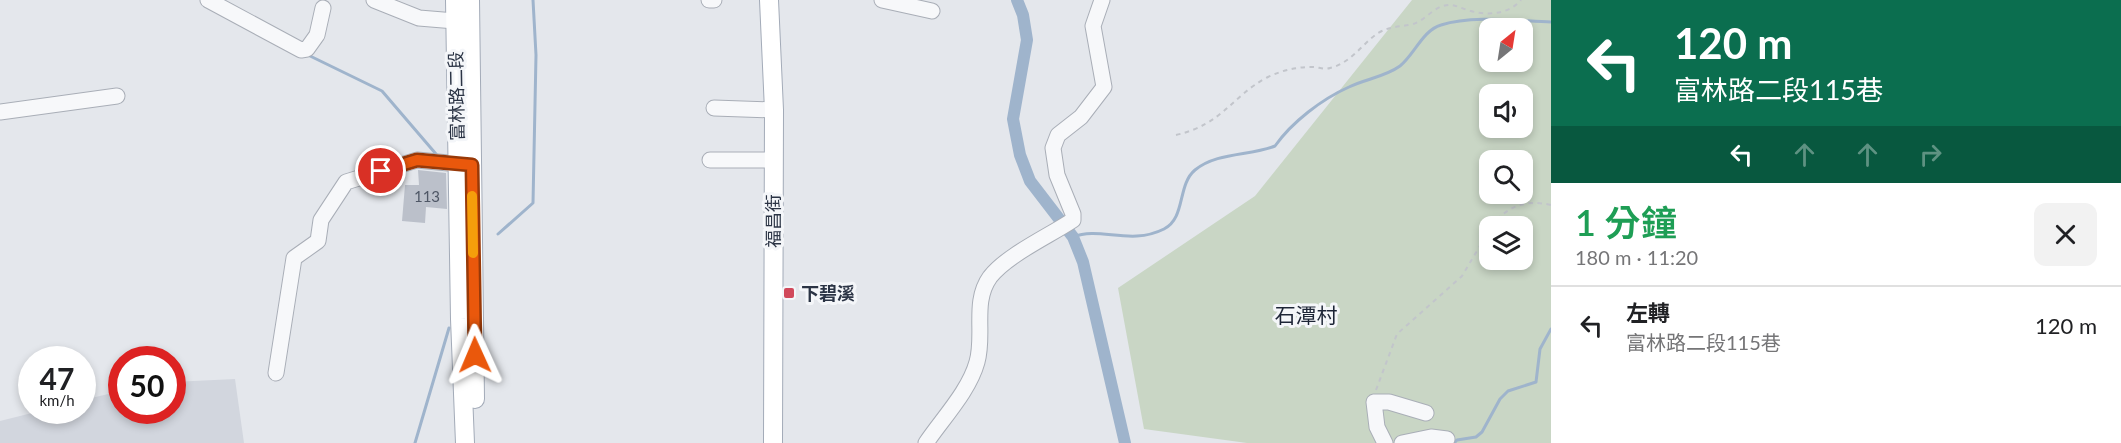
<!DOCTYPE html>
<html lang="zh-TW">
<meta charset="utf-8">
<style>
:root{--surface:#fff;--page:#f2f2f2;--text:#202124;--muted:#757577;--line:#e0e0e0}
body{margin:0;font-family:Lato,"Noto Sans TC",sans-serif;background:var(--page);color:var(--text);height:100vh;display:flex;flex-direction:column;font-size:22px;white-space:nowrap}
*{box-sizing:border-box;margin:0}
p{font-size:20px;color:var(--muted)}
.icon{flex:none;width:33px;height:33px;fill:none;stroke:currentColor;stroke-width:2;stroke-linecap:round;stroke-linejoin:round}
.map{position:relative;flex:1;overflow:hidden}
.side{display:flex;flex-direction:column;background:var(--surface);width:570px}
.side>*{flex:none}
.top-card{background:#0b6e4f;color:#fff;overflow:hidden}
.needle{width:39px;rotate:30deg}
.controls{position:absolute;left:1479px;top:18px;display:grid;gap:12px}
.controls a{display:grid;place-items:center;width:54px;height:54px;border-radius:12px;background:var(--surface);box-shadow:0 3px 9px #0003;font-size:30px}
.speed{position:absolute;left:18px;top:346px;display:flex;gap:12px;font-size:30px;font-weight:700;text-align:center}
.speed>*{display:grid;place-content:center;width:78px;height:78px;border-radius:50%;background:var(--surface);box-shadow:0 3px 9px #0003;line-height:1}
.speed small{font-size:15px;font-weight:400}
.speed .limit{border:9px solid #d22;background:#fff;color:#111}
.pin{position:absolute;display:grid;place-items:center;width:51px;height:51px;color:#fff;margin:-26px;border:3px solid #fff;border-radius:50%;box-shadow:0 2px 6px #0007}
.me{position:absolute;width:66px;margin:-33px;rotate:359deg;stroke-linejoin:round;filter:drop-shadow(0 0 4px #0008)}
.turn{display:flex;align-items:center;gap:21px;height:126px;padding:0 24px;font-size:27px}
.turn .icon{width:78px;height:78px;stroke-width:2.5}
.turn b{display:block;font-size:42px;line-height:51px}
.lanes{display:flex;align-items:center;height:57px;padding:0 24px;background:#0003;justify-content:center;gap:30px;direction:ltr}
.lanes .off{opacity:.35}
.round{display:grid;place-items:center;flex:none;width:63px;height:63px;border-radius:12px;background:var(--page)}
.head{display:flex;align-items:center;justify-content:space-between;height:102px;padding:0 24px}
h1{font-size:36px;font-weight:600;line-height:45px;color:#1e9e55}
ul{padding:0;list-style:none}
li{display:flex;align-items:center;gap:18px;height:78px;padding:0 24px;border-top:2px solid var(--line)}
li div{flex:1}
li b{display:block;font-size:22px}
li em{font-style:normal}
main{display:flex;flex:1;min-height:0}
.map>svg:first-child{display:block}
.built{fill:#d2d6de}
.green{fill:#c9d6c5;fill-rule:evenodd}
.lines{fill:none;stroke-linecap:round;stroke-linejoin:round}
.stream{stroke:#9fb4cc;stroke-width:3}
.canal{stroke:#9fb4cc;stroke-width:12}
.building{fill:#bbc0ca}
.minor-casing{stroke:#a9aeb7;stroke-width:17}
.major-casing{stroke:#a3abb8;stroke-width:20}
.path{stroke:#c2c5cb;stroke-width:2;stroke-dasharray:4.5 4.5;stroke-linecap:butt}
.minor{stroke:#f7f8fa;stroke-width:15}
.major{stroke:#fff;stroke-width:18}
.route-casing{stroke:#983908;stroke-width:15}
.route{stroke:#ea580c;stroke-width:10}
.slow{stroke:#f59e0b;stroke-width:10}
.poi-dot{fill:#d1495b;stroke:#f4f6f9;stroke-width:2}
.labels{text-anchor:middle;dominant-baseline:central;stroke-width:6;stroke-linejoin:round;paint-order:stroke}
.number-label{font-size:15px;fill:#4f5766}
.street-label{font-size:18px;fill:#2b3445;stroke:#f4f6f9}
.poi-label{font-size:18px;font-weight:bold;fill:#2b3445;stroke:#f4f6f9;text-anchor:start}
.quarter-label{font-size:21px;fill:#1d2536;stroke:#f4f6f9}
</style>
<main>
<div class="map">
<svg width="1551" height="443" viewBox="0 0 1551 443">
<rect width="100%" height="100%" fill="#e4e7ec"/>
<!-- built -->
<path class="built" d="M 235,379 L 244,443 L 0,443 L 0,421 L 40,411 L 82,411 L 83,400 L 121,391 L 122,411 L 172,411 L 173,382 Z"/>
<!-- green -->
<path class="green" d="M 1412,0 L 1551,0 L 1551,443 L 1247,443 L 1144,429 L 1118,288 L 1255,196 ZM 1490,28 L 1522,28 L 1522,62 L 1490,62 ZM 1490,94 L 1522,94 L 1522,128 L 1490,128 ZM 1490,160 L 1522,160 L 1522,194 L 1490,194 ZM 1490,226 L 1522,226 L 1522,260 L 1490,260 Z"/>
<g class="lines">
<!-- stream -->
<g class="stream">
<path d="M 308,55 L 382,91 L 436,154"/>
<path d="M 498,234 L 533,203 L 536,55 L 533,0"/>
<path d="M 1073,237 C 1100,226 1130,246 1164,229 C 1186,218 1177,185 1195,170 C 1217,152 1250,156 1275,146 C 1292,122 1322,99 1349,87 C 1365,79 1385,77 1400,66 C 1414,55 1423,30 1441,25 C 1473,15 1518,21 1551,22"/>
<path d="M 415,443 L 449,328"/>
<path d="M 1454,443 L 1457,440 L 1476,437 L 1482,432 L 1500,399 L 1508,391 L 1536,382 L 1540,349 L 1551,329"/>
</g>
<!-- canal -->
<path class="canal" d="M 1017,0 L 1023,15 L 1027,40 L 1013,119 L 1020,155 L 1030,181 L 1073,237 L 1083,262 L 1125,443"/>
</g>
<!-- building -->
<path class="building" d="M 418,170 L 446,173 L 447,209 L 426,207 L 425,223 L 402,221 L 405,185 L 419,185 Z"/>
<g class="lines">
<defs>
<g id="minor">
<path d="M 208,0 L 301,50 L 307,49 L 317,35 L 323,8"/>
<path d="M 374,0 L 419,18 L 455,21"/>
<path d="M 709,0 L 714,0"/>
<path d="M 882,0 L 932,11"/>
<path d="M 714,108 L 774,110"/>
<path d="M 0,112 L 117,96"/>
<path d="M 710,160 L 774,160"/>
<path d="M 276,373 L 294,258 L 318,241 L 321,220 L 346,182 L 417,160 L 469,165"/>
<path d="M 926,443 C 943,418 969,391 977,362 C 985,334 972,302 990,277 C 1007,255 1049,236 1073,220 L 1073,214 L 1057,175 L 1053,148 L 1058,135 L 1081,117 L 1104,87 L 1093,26 L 1102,0"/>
<path d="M 1385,443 L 1377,427 L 1374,402 L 1389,402 L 1426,413"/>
<path d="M 1402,443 L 1431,437 L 1447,439"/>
</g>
<g id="major">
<path d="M 455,0 L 460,319 L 465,443"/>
<path d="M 470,0 L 475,399"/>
<path d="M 769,0 L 774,110 L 773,443"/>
</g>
</defs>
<!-- minor casing -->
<use href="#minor" class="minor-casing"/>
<!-- major casing -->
<use href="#major" class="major-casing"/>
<!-- path -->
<g class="path">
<path d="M 1176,135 C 1224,124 1231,96 1268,77 C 1283,70 1296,67 1312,67 C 1318,67 1325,70 1330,68 C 1351,63 1362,44 1378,33 C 1390,26 1401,27 1413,24 C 1423,21 1431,11 1440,7 C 1453,2 1459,8 1471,11 C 1488,16 1509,14 1521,0"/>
<path d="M 1491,226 C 1508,206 1525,199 1551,205"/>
<path d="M 1376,390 L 1397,334 L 1462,276 L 1490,229"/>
</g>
<!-- minor -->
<use href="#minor" class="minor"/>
<!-- major -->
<use href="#major" class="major"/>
</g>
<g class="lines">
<defs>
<path id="route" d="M 381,171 L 417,160 L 472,165 L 475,355"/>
</defs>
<!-- route casing -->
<use href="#route" class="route-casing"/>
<!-- route -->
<use href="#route" class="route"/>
<!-- slow -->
<path class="slow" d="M 472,196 L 473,253"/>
</g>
<!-- markers -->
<rect class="poi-dot" x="783" y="287" width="12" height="12" rx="3"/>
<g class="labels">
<!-- number labels -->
<g class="number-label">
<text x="427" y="196">113</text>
</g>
<!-- street labels -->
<g class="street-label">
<text transform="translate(456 96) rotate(-91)">富林路二段</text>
<text transform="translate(773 221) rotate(-90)">福昌街</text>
</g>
<!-- poi labels -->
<g class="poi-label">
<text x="801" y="293">下碧溪</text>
</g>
<!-- quarter labels -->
<g class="quarter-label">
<text x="1306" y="314">石潭村</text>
</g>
</g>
</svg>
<div class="controls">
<a><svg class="needle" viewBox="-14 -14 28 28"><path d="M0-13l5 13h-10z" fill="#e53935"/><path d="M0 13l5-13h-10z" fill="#757577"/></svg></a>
<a><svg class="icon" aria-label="sound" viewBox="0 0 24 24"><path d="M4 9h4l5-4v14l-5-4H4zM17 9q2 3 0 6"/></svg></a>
<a><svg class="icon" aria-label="search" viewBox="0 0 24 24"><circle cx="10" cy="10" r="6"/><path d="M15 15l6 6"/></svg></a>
<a><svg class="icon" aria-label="layers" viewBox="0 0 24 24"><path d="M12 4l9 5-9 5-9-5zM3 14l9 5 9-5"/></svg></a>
</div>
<div class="speed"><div>47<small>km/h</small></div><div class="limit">50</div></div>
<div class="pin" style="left:381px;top:171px;background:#d93025"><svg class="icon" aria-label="arrive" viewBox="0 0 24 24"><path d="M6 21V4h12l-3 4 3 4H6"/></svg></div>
<svg class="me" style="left:475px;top:355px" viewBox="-20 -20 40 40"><path d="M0-17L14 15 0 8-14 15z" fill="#ea580c" stroke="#fff" stroke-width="4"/></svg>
</div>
<section class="side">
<div class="top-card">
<div class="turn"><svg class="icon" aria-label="left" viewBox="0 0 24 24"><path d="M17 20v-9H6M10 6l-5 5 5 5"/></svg><div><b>120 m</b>富林路二段115巷</div></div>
<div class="lanes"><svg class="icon" aria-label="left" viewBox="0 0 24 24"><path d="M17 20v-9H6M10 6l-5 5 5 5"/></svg><svg class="icon off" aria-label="ahead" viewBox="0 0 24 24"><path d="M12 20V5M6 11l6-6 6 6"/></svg><svg class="icon off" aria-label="ahead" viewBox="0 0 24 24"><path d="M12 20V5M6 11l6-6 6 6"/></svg><svg class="icon off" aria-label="right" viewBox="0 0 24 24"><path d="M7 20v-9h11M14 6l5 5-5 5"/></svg></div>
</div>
<div class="head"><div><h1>1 分鐘</h1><p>180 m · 11:20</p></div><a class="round"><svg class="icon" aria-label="close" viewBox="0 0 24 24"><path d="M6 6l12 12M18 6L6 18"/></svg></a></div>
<ul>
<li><svg class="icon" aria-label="left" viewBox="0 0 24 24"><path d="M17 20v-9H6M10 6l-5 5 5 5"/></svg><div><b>左轉</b><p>富林路二段115巷</p></div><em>120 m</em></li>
</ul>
</section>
</main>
